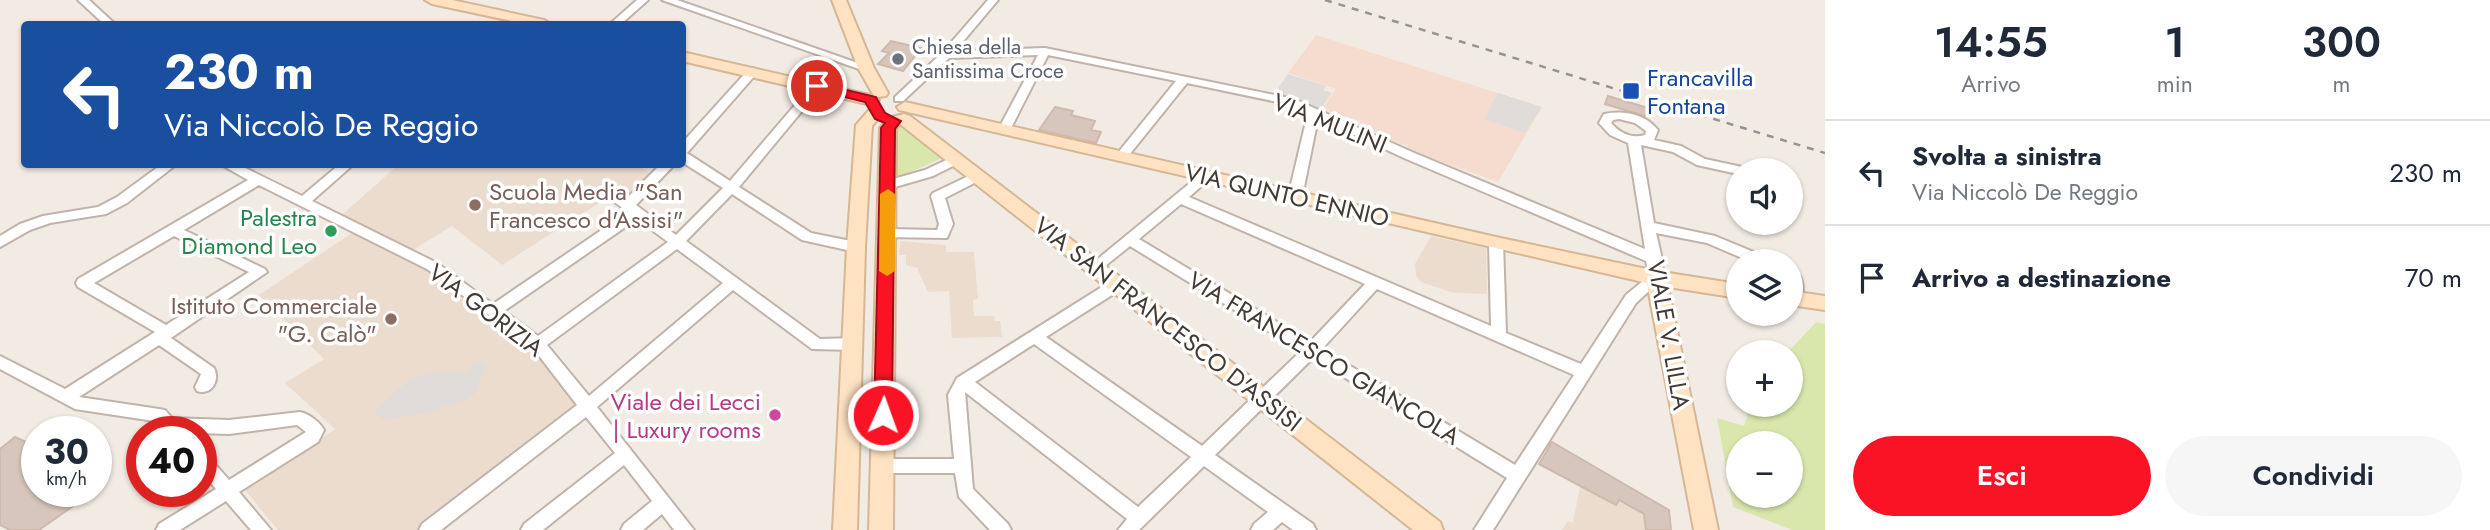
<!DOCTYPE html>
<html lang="it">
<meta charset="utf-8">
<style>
:root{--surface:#fff;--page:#f6f6f7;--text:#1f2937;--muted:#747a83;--line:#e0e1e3;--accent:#fa1325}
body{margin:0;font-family:Jost,sans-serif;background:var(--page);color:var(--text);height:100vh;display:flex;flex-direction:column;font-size:26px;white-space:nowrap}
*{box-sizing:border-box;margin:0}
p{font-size:23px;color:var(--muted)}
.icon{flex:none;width:38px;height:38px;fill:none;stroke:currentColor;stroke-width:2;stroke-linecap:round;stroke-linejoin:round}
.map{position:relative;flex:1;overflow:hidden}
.sheet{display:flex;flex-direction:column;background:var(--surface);width:665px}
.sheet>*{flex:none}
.banner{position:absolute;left:21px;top:21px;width:665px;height:147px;border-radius:7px;box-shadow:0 2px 5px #0004;background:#1a4fa0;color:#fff;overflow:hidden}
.buttons{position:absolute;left:1726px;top:158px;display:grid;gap:14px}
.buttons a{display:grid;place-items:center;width:77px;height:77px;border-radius:50%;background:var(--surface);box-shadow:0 2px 5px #0004;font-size:35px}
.speed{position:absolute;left:21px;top:416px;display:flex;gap:14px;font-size:35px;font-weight:700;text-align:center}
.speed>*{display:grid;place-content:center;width:91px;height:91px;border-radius:50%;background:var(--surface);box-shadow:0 2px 5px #0004;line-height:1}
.speed small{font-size:18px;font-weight:400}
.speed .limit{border:10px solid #d22;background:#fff;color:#111}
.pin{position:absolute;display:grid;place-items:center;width:60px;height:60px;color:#fff;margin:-30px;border:4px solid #fff;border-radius:50%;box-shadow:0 2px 7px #0007}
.me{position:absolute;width:77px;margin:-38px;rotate:2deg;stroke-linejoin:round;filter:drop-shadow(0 0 5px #0008)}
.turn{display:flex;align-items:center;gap:24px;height:147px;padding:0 28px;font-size:32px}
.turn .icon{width:91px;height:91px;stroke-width:2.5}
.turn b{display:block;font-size:49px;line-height:60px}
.eta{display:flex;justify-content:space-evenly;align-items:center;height:119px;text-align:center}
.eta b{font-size:42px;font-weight:600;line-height:49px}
.button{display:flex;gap:14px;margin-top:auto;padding:14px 28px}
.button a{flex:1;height:80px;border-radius:42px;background:var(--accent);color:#fff;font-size:28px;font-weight:600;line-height:80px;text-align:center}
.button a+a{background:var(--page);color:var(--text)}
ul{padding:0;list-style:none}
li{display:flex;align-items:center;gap:21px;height:105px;padding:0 28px;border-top:2px solid var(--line)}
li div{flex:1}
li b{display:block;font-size:26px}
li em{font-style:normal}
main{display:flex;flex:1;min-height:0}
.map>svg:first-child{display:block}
.commercial{fill:#f5dcce}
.education{fill:#ebdcce}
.green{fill:#dae7ac;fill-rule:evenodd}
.parking{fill:#e0dcd9}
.building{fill:#d7c6bc;stroke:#cebaad;stroke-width:2}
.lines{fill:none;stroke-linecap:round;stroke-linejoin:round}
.street-casing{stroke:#c0b3aa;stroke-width:4}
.secondary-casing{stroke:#d5b695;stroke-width:4}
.street{fill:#fff;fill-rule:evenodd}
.secondary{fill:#fee2c1;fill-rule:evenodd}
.rail{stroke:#949494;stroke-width:2.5;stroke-dasharray:7 7;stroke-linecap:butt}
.route{fill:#fa1325;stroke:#a20c18;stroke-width:2}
.slow{fill:#f59e0b}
.worship-dot{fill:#6b7280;stroke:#fff;stroke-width:2.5}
.transit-dot{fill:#1a4fb4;stroke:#fff;stroke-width:2.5}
.education-dot{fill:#8d6e63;stroke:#fff;stroke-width:2.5}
.leisure-dot{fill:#2e9e5b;stroke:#fff;stroke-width:2.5}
.hotel-dot{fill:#d1479c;stroke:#fff;stroke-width:2.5}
.labels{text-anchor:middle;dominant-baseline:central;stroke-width:7;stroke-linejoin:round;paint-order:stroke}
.far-worship-label{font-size:21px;fill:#5b616d;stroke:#fff;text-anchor:start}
.transit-label{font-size:24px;fill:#164399;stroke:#fff;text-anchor:start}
.street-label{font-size:24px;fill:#443a34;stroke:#fff}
.education-label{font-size:24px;fill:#785e54;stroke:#fff;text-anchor:start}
.leisure-label{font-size:24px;fill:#27864d;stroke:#fff;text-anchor:end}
.hotel-label{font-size:24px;fill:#b23c85;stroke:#fff;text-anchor:end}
</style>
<main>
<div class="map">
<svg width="1825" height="530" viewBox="0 0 1825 530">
<rect width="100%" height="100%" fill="#f2ebe4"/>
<!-- commercial -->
<path class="commercial" d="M 1316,35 L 1542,107 L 1498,182 L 1406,149 L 1408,146 L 1382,137 L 1384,134 L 1358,125 L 1360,121 L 1322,109 L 1336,89 L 1288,73 Z"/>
<!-- education -->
<g class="education">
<path d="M 637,164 L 651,174 L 631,193 L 624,194 L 618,191 L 502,265 L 452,226 L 413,250 L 342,215 L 398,165 Z"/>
<path d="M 352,233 L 430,271 L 524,336 L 580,409 L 420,530 L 278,530 L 244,489 L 335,429 L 285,383 L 324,359 L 259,295 Z"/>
<path d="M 1431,236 L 1486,248 L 1487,294 L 1454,293 L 1421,282 L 1416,276 L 1415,264 Z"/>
<path d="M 900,241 L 946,245 L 946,252 L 974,252 L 978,299 L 973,300 L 974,316 L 994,316 L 995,321 L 1000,321 L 1002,337 L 952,338 L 949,291 L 928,292 L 917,268 L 906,265 L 906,255 L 899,255 Z"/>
<path d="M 1552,442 L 1669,510 L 1671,530 L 1562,530 L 1568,521 L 1573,523 L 1580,487 L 1539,464 Z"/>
</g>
<!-- green -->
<g class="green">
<path d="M 908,125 L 942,153 L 940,159 L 893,180 L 895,127 Z"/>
<path d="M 1816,322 L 1825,324 L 1825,530 L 1792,530 L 1733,507 L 1717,418 L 1744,426 L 1751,404 L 1790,404 L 1788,352 ZM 1738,443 L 1790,443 L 1790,495 L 1738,495 Z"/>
</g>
<!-- parking -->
<g class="parking">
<path d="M 1288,74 L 1326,86 L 1323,90 L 1332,93 L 1319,111 L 1274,94 Z"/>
<path d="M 1498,93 L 1542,107 L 1525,133 L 1484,119 Z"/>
<path d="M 473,364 L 487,364 L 475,393 L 465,400 L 424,413 L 384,420 L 374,412 L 410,379 L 435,371 L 469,372 Z"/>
</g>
<!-- building -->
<g class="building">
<path d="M 891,41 L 921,48 L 903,71 L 878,64 L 889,53 L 882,51 Z"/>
<path d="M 1608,96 L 1648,108 L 1645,116 L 1605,104 Z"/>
<path d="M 1055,107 L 1073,111 L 1071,115 L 1095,121 L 1091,130 L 1101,132 L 1096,143 L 1039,130 Z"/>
<path d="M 15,437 L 37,447 L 37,492 L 93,492 L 39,530 L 10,530 L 0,525 L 0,449 Z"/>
<path d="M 1552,442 L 1669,510 L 1671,530 L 1646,530 L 1644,514 L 1619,500 L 1616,505 L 1539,464 Z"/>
</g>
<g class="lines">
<defs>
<g id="street">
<path d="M 78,0 L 89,0 L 115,24 L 104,24 Z"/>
<path d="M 637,0 L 648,0 L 621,24 L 610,24 Z"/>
<path d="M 662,0 L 677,0 L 872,68 L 870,70 L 862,70 Z"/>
<path d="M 988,0 L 998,0 L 955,51 L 1045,48 L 1294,99 L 1412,152 L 1645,249 L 1628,143 L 1610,135 L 1599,123 L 1604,114 C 1624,110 1645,114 1658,130 L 1654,140 L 1681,146 L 1705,159 L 1742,167 L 1744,170 L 1738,170 L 1738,174 L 1697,165 L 1673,152 L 1641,145 L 1654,223 L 1715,236 L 1768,258 L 1770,261 L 1749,261 L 1707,243 L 1656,233 L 1662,259 L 1663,278 L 1636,303 L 1493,530 L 1474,530 L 1507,478 L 1313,358 L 1215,455 L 1313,524 L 1316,530 L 1293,530 L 1282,522 L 1273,530 L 1251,530 L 1254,524 L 1268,512 L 1204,466 L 1139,530 L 1118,530 L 1127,519 L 965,392 L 973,489 L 1008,524 L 1011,530 L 990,530 L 959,497 L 955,473 L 881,473 L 875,471 L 873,466 L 875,461 L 881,459 L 954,459 L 948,395 L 957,378 L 1113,280 L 1118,279 L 1125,284 L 1123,288 L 1046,337 L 1202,446 L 1301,351 L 1130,246 L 1100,270 L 1090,270 L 1088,267 L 1201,174 L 1206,173 L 1212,177 L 1189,197 L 1491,326 L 1489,243 L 1496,238 L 1501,240 L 1503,243 L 1506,333 L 1581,364 L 1626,295 L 1649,276 L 1646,261 L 1404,158 L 1318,118 L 1302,197 L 1295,201 L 1290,200 L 1288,197 L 1308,113 L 1287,104 L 1187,83 L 1125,160 L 1117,160 L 1115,157 L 1117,154 L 1176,81 L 1048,55 L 1010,130 L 1004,134 L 998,130 L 1038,55 L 949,58 L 903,101 L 895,101 L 895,97 L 942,53 ZM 1619,119 L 1635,123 L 1646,131 L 1645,135 C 1631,139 1620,133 1611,123 L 1613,120 ZM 1181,204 L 1365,284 L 1310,342 L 1139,239 ZM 1377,289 L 1574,375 L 1515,465 L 1322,349 ZM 1034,344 L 1191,457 L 1138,507 L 975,382 Z"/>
<path d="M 753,68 L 759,71 L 757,73 L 687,153 L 730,181 L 813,84 L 821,84 L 821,88 L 739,187 L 811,233 L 856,242 L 863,247 L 856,252 L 802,240 L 732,194 L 686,241 L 820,339 L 854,338 L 859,340 L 862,344 L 859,348 L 854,350 L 812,349 L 733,290 L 597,407 L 694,530 L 674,530 L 662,514 L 643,530 L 621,530 L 624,524 L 652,501 L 624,465 L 543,530 L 521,530 L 524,524 L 615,453 L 586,417 L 441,530 L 419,530 L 422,524 L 577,405 L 533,348 L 427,269 L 259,185 L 184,230 L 265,269 L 267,272 L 171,338 L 214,368 C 220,380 212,396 197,391 L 195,387 L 201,374 L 159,345 L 79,397 L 159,409 L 165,410 L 172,418 L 229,420 L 300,412 C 309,414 320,422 324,430 L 318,442 L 239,492 L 271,530 L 251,530 L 226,501 L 180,530 L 156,530 L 159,524 L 216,489 L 201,472 L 201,453 L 207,455 L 229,480 L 306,432 L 297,425 L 229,434 L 165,432 L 154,421 L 75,409 L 0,369 L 0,356 L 65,389 L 155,332 L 78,287 L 76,283 L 78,279 L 248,180 L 220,164 L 237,164 L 302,196 L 340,164 L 354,164 L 312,201 L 437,263 L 493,304 L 628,212 L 609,198 L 607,195 L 609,192 L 619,192 L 627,198 L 661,164 L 675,164 L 636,205 L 676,235 L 723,188 L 682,162 L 682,143 L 749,69 ZM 637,219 L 668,242 L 538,336 L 504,311 ZM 174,236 L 249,272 L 166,325 L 94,283 ZM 677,249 L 723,283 L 589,396 L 547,345 Z"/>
<path d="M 957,155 L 961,156 L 963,159 L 961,162 L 933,176 L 888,189 L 882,185 L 883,182 L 925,170 Z"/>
<path d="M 162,164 L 177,164 L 127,203 L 106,214 L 50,223 L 30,230 L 0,247 L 0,236 L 20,224 L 43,216 L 98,207 L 117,197 Z"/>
<path d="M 977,172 L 982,173 L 983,176 L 982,179 L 945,198 L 953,224 L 947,238 L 883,237 L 881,234 L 883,231 L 888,229 L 937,230 L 939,224 L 931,196 L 933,193 Z"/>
<path d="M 1790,269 C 1804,273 1805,290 1800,303 L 1790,303 Z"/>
</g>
<g id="secondary">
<path d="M 425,0 L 452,0 L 544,20 L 551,24 L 526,24 L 432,4 Z"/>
<path d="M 832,0 L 846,0 L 874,68 L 888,93 L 886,96 L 877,97 L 879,100 L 877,103 L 871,105 L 682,61 L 682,52 L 874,96 L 858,68 Z"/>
<path d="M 905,102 L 1496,237 L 1656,271 L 1738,284 L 1738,298 L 1668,287 L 1718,530 L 1694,530 L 1647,283 L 899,110 L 897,107 Z"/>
<path d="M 876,107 L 884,112 L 872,126 L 865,247 L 857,530 L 833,530 L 847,247 L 856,125 L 870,109 Z"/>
<path d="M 904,114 L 910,116 L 1440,522 L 1443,530 L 1413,530 L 900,124 L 896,129 L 893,530 L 869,530 L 880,128 L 888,118 Z"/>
<path d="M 1790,291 L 1825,296 L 1825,310 L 1790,305 Z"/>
</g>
</defs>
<!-- street casing -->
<use href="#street" class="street-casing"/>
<!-- secondary casing -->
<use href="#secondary" class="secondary-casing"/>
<!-- street -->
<use href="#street" class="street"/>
<!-- secondary -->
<use href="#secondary" class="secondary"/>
<!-- rail -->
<path class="rail" d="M 1325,0 L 1825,153"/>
</g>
<!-- route -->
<path class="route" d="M 817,83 L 876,97 L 885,113 L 901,121 L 895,129 L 892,415 L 889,420 L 883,422 L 876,420 L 874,415 L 881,128 L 885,123 L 875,119 L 865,102 L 812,89 L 812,84 Z"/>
<!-- slow -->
<path class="slow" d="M 888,189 L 895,194 L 895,271 L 887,276 L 879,271 L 880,194 Z"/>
<!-- markers -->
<circle class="worship-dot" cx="898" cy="59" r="7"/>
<rect class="transit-dot" x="1622" y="82" width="18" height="18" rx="3.5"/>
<g class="education-dot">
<circle cx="475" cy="205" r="7"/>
<circle cx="391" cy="319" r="7"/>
</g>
<circle class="leisure-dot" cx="331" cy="231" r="7"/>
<circle class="hotel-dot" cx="775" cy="415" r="7"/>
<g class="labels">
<!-- far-worship labels -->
<g class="far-worship-label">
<text x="912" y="47">Chiesa della<tspan x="912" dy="24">Santissima Croce</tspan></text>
</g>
<!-- transit labels -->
<g class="transit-label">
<text x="1647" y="77">Francavilla<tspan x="1647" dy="28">Fontana</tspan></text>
</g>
<!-- street labels -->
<g class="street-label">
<text transform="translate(1330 123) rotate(22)">VIA MULINI</text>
<text transform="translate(1287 195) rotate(13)">VIA QUNTO ENNIO</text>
<text transform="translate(486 310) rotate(37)">VIA GORIZIA</text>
<text transform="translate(1168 324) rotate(38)">VIA SAN FRANCESCO D'ASSISI</text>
<text transform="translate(1669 335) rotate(80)">VIALE V. LILLA</text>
<text transform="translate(1324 358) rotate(31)">VIA FRANCESCO GIANCOLA</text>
</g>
<!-- education labels -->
<g class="education-label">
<text x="489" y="191">Scuola Media "San<tspan x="489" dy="28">Francesco d'Assisi"</tspan></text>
<text x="377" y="305" text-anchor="end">Istituto Commerciale<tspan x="377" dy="28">"G. Calò"</tspan></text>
</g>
<!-- leisure labels -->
<g class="leisure-label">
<text x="317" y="217">Palestra<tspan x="317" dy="28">Diamond Leo</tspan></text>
</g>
<!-- hotel labels -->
<g class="hotel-label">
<text x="761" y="401">Viale dei Lecci<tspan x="761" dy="28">| Luxury rooms</tspan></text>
</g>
</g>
</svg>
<div class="buttons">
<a><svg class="icon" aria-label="sound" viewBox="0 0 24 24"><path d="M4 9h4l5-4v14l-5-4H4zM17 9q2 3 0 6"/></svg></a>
<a><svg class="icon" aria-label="layers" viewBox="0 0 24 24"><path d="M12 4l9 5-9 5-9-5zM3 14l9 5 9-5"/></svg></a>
<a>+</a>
<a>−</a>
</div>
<div class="speed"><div>30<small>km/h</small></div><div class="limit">40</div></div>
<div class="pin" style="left:817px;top:86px;background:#d93025"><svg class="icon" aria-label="arrive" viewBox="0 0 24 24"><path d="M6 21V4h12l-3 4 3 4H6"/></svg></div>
<svg class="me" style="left:883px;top:415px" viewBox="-20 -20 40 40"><circle r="17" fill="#fa1325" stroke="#fff" stroke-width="3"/><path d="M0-11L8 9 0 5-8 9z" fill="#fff"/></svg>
<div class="banner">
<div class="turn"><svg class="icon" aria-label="left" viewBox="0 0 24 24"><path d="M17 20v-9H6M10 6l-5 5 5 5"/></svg><div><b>230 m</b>Via Niccolò De Reggio</div></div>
</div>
</div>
<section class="sheet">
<div class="eta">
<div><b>14:55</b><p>Arrivo</p></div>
<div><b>1</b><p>min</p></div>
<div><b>300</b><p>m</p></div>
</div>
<ul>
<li><svg class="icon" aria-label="left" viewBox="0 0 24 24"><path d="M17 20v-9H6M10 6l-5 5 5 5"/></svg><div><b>Svolta a sinistra</b><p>Via Niccolò De Reggio</p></div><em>230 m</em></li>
<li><svg class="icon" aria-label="arrive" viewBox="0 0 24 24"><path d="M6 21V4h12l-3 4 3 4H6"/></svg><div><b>Arrivo a destinazione</b></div><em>70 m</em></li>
</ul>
<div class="button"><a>Esci</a><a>Condividi</a></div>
</section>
</main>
